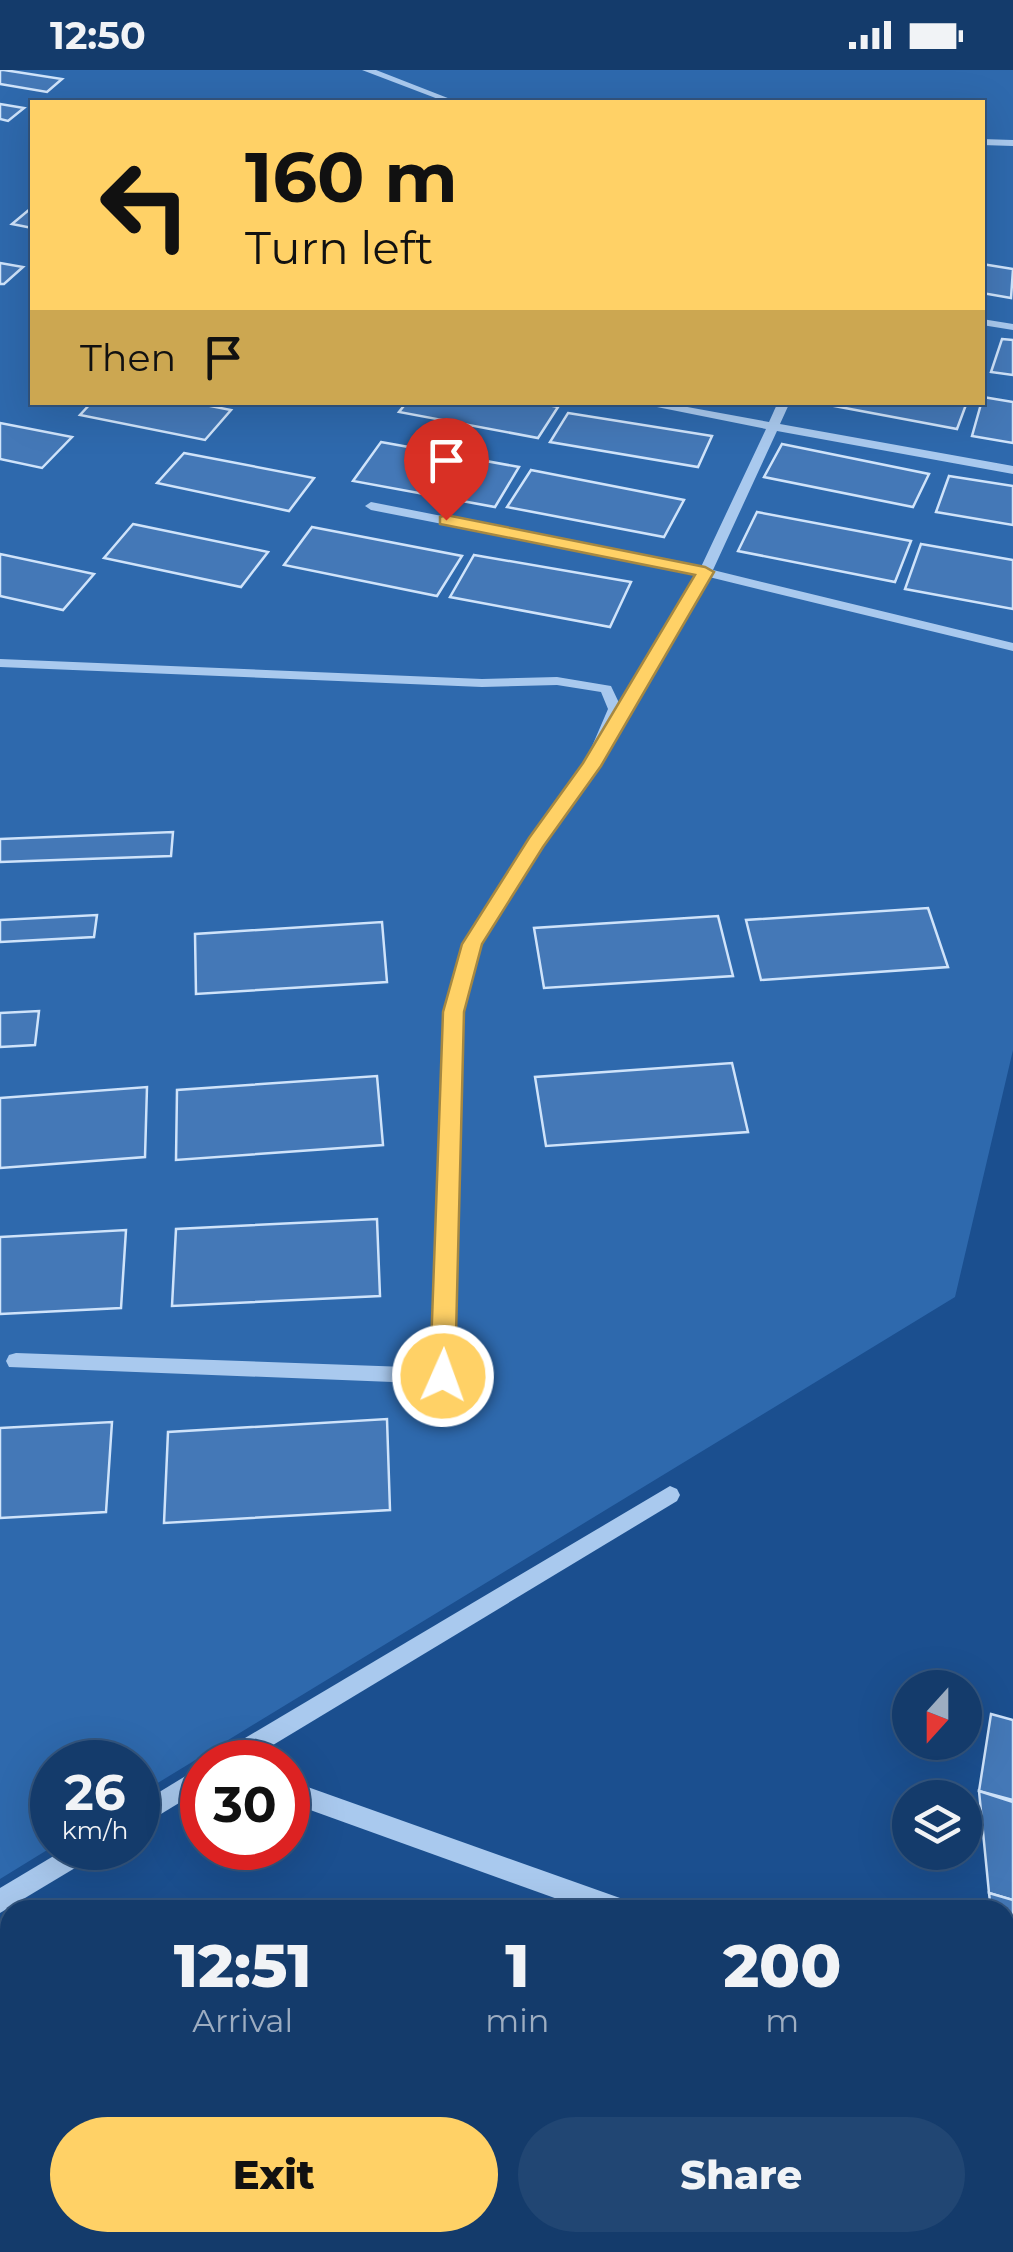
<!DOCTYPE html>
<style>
:root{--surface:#143b6b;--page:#214673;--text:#f1f3f6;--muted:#9dadc1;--line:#33557e;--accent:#ffd166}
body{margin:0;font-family:Montserrat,sans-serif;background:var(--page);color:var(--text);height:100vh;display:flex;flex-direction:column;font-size:38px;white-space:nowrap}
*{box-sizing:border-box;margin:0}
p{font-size:32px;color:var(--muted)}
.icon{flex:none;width:55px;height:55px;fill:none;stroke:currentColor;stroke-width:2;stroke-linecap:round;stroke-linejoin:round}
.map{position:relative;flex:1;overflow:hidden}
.side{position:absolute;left:0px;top:1830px;width:1015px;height:352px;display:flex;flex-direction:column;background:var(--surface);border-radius:30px 30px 0 0;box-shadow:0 10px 40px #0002,0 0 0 2px var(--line)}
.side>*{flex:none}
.banner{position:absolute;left:30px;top:30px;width:955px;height:305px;border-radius:0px;box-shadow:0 10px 40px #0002,0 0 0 2px var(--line);background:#ffd166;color:#111;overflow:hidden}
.needle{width:65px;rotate:201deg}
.tools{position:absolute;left:892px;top:1600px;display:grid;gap:20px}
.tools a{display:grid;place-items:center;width:90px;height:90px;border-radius:50%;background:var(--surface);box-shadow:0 10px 40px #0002,0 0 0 2px var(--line);font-size:50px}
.speed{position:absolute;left:30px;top:1670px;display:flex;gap:20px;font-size:50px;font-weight:700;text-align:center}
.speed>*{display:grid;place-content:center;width:130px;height:130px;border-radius:50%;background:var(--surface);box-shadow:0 10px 40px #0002,0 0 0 2px var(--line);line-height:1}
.speed small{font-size:25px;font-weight:400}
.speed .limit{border:15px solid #d22;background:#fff;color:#111}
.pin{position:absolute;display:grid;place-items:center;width:85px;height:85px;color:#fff;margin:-102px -42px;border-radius:50% 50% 50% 0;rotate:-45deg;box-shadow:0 0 10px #0007}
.pin .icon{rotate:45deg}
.me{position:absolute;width:110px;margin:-55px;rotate:2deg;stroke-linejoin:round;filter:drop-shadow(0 0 8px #0008)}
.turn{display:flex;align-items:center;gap:35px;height:210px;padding:0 50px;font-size:45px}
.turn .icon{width:130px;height:130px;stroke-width:2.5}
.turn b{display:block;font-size:70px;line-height:85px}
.then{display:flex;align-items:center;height:95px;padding:0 50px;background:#0003;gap:20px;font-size:38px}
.eta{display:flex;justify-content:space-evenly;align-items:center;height:170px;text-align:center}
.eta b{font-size:60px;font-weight:800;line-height:70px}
.primary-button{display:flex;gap:20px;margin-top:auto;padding:20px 50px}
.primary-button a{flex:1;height:115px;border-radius:60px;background:var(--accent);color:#111;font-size:40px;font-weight:800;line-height:115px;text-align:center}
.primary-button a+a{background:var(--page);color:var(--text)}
.status{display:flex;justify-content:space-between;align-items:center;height:70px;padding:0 50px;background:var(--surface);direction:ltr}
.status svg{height:28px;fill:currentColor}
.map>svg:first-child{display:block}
.green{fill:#2e69ad;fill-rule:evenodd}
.building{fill:#4478b7;stroke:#cfe3fa;stroke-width:2.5}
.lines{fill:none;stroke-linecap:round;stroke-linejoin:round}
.minor{fill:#a9c9ee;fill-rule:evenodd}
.route{fill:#ffd166;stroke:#a68842;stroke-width:2.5}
</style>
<div class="status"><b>12:50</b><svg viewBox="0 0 49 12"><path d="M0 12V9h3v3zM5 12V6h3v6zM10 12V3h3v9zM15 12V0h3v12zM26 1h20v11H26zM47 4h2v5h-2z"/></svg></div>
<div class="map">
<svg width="1013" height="2182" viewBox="0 0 1013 2182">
<rect width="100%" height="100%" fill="#1b4f8f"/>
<!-- green -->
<path class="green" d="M 0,0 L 1013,0 L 1013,980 L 955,1227 L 138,1725 L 138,1692 L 52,1692 L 52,1777 L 0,1809 ZM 32,32 L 982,32 L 982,332 L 32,332 Z"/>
<!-- building -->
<g class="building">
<path d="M 0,0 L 4,0 L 62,9 L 47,22 L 0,14 Z"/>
<path d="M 0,34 L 24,38 L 8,51 L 0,49 Z"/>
<path d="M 30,139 L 32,158 L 12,154 Z"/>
<path d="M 0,193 L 23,197 L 4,214 L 0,214 Z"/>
<path d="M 982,194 L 1013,199 L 1011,228 L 982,223 Z"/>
<path d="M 1002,269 L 1013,270 L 1013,305 L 991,302 Z"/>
<path d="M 983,327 L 1013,332 L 1013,373 L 972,366 Z"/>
<path d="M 92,332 L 190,332 L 231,340 L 205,370 L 80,345 Z"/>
<path d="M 407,332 L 533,332 L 558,337 L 538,368 L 399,342 Z"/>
<path d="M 813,332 L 967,332 L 957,359 Z"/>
<path d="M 568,343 L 712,366 L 698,397 L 550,372 Z"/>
<path d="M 0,353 L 72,367 L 42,398 L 0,389 Z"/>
<path d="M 381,372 L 519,397 L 495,437 L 353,411 Z"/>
<path d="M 782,374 L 929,404 L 913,437 L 764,407 Z"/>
<path d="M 184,383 L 314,408 L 289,441 L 157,413 Z"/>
<path d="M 531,400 L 684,430 L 664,467 L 507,437 Z"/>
<path d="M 949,406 L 1013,416 L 1013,455 L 936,442 Z"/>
<path d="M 757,442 L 911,471 L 895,512 L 738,481 Z"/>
<path d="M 133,454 L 268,482 L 241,517 L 104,488 Z"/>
<path d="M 312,457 L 462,486 L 437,526 L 284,495 Z"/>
<path d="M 921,474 L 1013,490 L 1013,539 L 905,519 Z"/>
<path d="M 0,484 L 94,504 L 63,540 L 0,526 Z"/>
<path d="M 474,485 L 631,512 L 610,557 L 450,527 Z"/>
<path d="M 173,762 L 171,786 L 0,792 L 0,769 Z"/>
<path d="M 928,838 L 948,897 L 761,910 L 746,850 Z"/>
<path d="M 97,845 L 94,867 L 0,872 L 0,850 Z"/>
<path d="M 718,846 L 733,906 L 544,918 L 534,858 Z"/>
<path d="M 382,852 L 387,912 L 196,924 L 195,864 Z"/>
<path d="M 39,941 L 35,975 L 0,977 L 0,943 Z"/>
<path d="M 732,993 L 748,1062 L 546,1076 L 535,1007 Z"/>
<path d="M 377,1006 L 383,1075 L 176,1090 L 177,1020 Z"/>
<path d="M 147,1017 L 145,1087 L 0,1098 L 0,1028 Z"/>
<path d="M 377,1149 L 380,1226 L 172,1236 L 176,1159 Z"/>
<path d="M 126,1160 L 121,1238 L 0,1244 L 0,1167 Z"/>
<path d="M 387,1349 L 390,1440 L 164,1453 L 168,1362 Z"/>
<path d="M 112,1352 L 106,1442 L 0,1448 L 0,1358 Z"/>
<path d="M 991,1644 L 1013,1650 L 1013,1730 L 979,1721 Z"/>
<path d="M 979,1721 L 1013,1732 L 1013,1830 L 989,1823 Z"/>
<path d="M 989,1823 L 1013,1830 L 1013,1927 L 1005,1924 L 1005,1840 L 991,1840 Z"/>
<path d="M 210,2172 L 376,2172 L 374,2182 L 208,2182 Z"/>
<path d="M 661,2172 L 748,2172 L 747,2182 L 659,2182 Z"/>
<path d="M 907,2172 L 992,2172 L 992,2182 L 962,2182 Z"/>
</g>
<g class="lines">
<!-- minor -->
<g class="minor">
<path d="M 362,0 L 376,0 L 458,32 L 446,32 Z"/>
<path d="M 982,69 L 1013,70 L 1013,76 L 982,75 Z"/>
<path d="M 982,249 L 1013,254 L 1013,260 L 982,255 Z"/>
<path d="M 632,332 L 660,332 L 769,352 L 778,332 L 790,332 L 780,354 L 1013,396 L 1013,404 L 777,361 L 713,500 L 1013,573 L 1013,581 L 709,507 L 622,655 L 614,659 L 598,696 L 541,777 L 480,874 L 461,942 L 453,1306 L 450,1312 L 443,1314 L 9,1297 L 6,1291 L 9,1285 L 16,1283 L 434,1298 L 445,942 L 464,874 L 531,769 L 584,695 L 608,639 L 601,622 L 557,615 L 482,617 L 0,597 L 0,589 L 482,609 L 557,607 L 611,616 L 620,635 L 697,504 L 371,440 L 365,436 L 371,432 L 701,497 L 766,359 Z"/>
<path d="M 670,1416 L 677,1419 L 680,1425 L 677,1431 L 245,1692 L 215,1692 L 218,1684 Z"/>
<path d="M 202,1696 L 202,1719 L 138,1758 L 138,1735 Z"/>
<path d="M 288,1710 L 620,1828 L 628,1832 L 632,1840 L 588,1840 L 288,1732 Z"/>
<path d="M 67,1778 L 98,1778 L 95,1786 L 0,1843 L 0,1818 Z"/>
<path d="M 1005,1973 L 1013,1976 L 1013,2000 L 1005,1997 Z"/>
</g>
</g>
<!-- route -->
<path class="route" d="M 446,445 L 705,497 L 714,502 L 601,696 L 543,777 L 482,874 L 464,942 L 455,1306 L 452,1314 L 443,1317 L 434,1314 L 430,1306 L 443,942 L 462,874 L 529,768 L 583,693 L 695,505 L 440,454 L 440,447 Z"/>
</svg>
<div class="tools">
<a><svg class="needle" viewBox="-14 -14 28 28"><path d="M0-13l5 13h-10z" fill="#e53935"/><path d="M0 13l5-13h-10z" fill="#9dadc1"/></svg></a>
<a><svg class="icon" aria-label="layers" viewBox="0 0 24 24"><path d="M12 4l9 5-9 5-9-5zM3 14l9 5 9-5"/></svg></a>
</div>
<div class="speed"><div>26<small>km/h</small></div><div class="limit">30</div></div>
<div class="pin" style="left:446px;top:450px;background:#d93025"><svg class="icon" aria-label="arrive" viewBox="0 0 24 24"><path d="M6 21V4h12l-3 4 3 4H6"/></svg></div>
<svg class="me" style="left:443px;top:1306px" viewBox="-20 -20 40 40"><circle r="17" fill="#ffd166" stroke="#fff" stroke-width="3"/><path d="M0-11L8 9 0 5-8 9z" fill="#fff"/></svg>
<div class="banner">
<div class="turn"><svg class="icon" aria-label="left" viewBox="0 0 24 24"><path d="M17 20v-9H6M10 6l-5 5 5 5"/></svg><div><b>160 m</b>Turn left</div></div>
<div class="then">Then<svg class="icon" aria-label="arrive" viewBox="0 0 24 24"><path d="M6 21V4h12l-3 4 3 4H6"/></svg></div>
</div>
<section class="side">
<div class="eta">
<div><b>12:51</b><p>Arrival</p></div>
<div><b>1</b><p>min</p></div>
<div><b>200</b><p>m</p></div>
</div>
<div class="primary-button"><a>Exit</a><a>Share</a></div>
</section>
</div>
